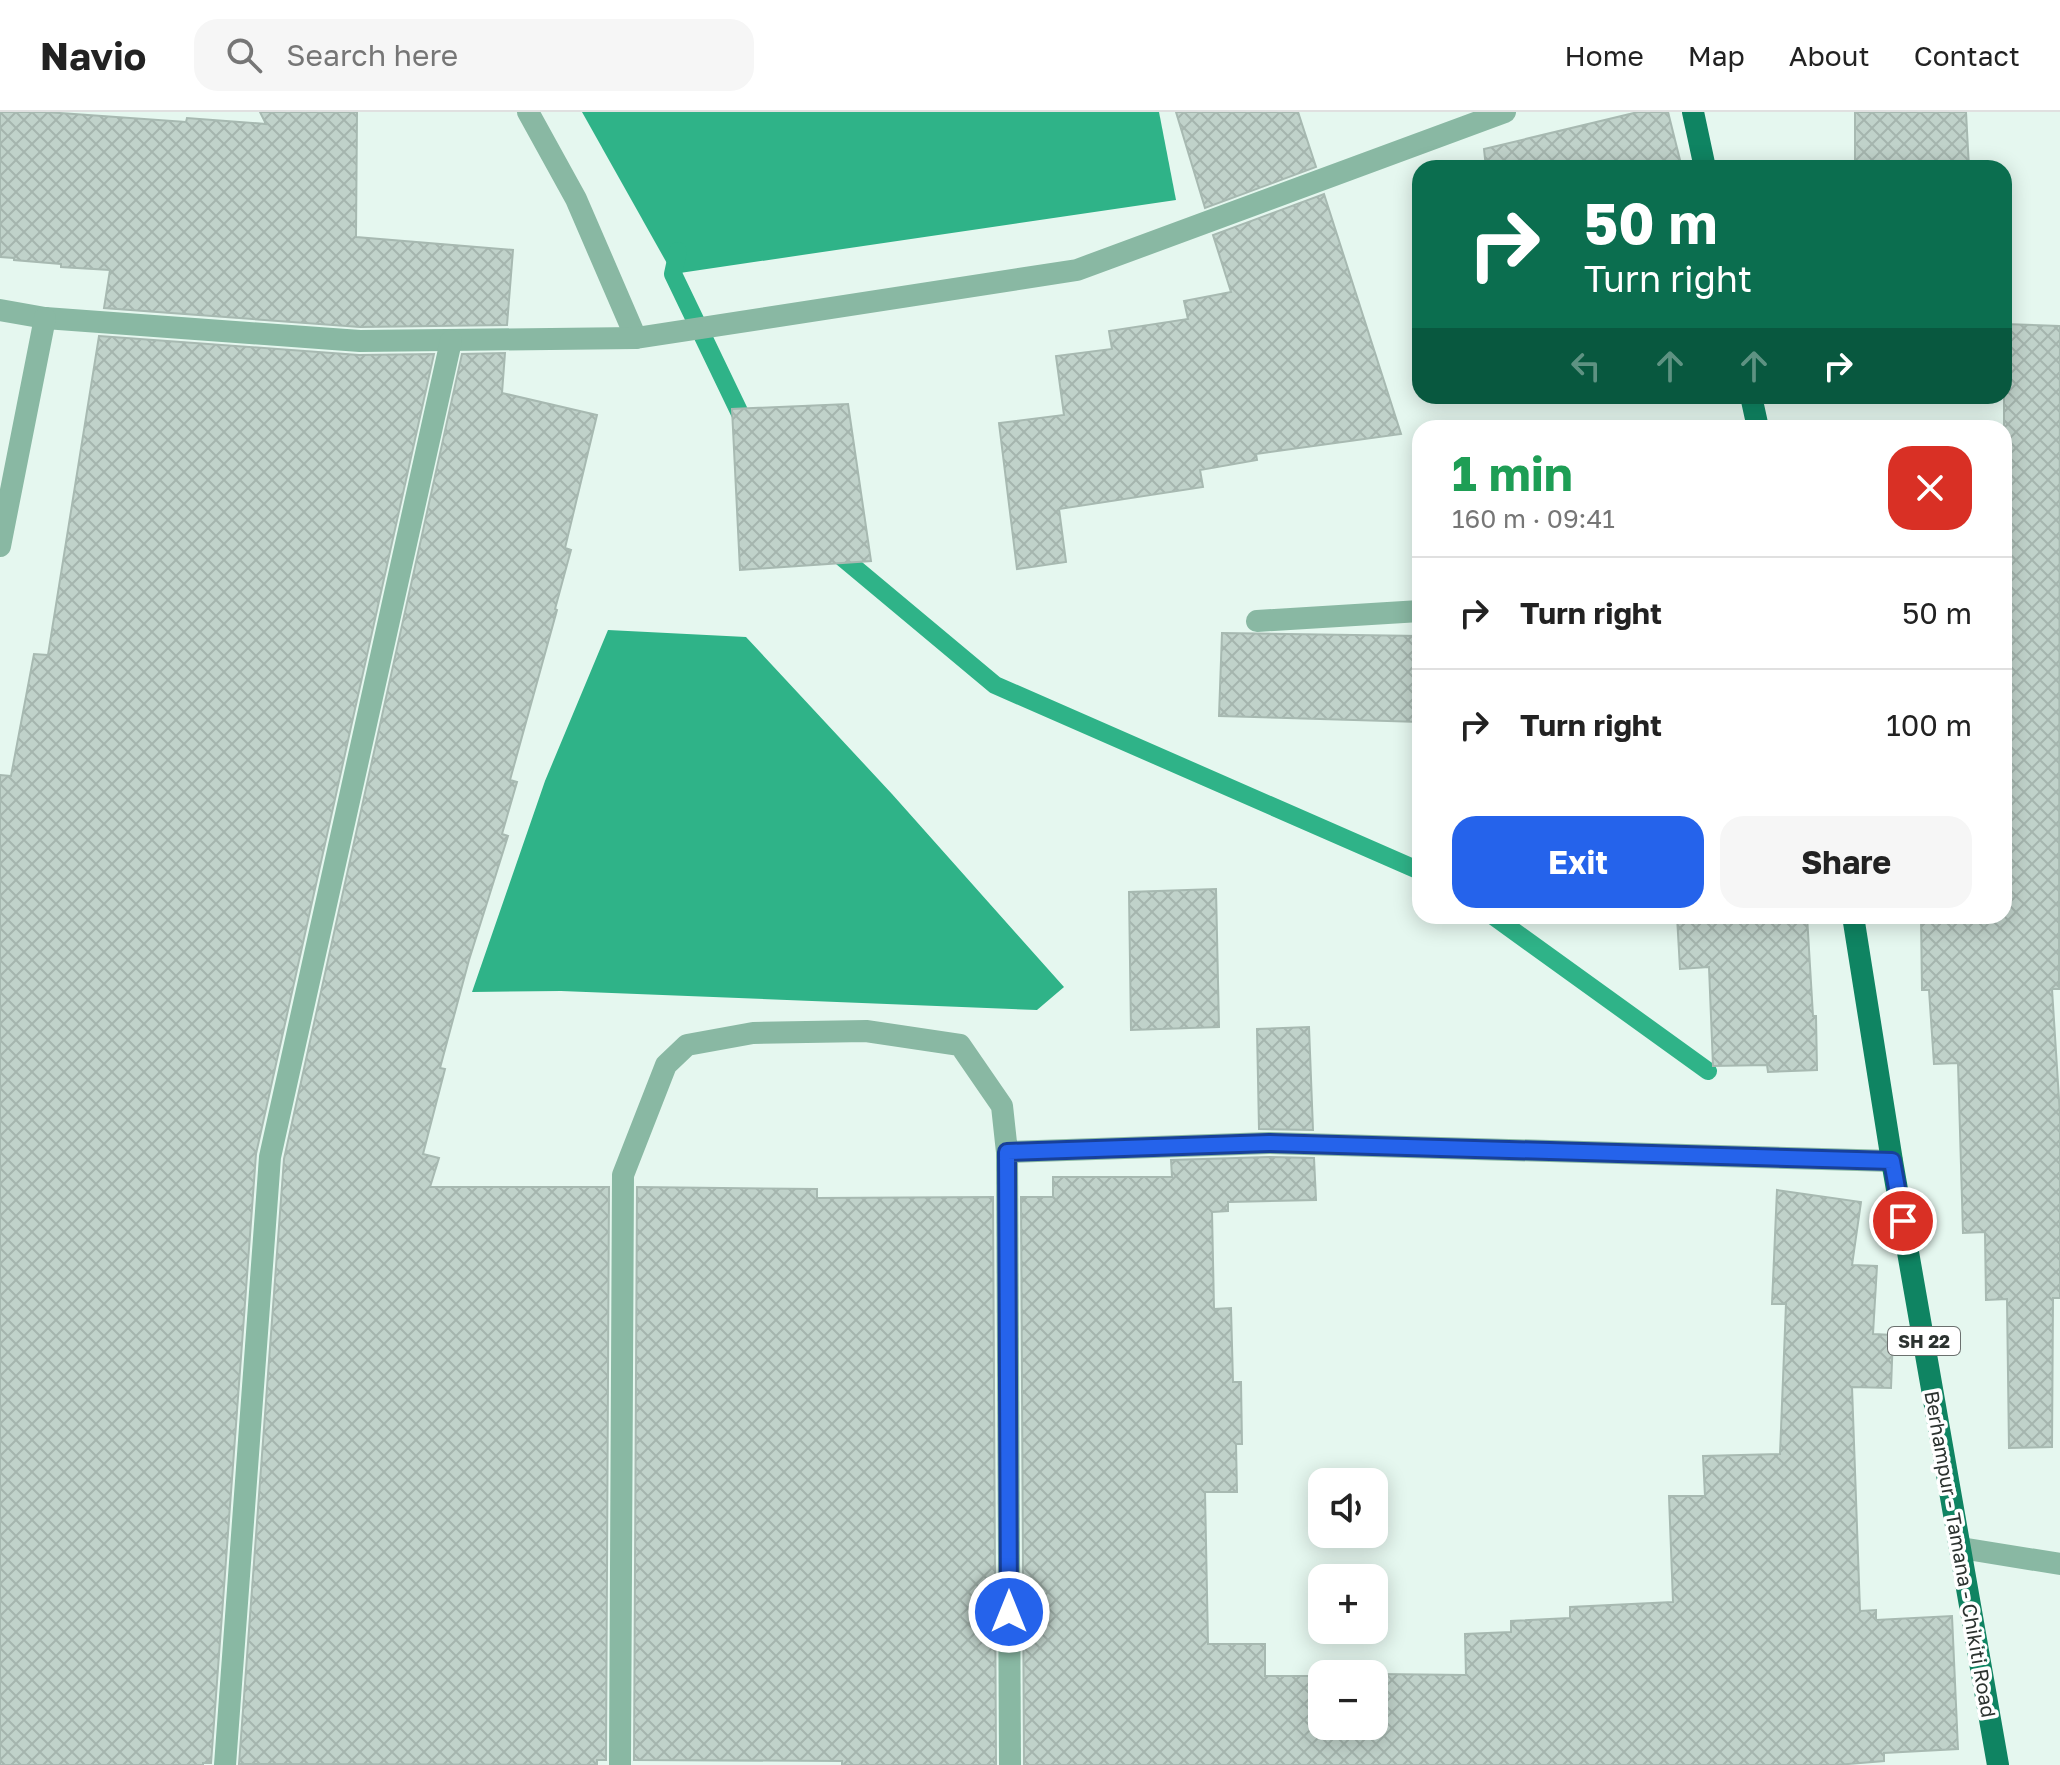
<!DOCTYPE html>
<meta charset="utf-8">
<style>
:root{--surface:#fff;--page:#f6f6f6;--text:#222;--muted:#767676;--line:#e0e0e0;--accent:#2563eb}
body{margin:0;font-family:"Golos Text",sans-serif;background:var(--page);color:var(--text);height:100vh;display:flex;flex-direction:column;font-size:30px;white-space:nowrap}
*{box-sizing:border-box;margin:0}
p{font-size:26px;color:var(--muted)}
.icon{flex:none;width:44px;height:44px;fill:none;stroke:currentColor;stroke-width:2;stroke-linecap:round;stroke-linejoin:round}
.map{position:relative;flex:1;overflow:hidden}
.side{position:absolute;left:1412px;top:308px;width:600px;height:504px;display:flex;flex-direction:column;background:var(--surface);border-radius:24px;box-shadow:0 4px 20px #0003}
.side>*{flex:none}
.banner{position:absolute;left:1412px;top:48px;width:600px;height:244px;border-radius:24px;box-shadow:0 4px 20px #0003;background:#0b6e4f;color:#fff;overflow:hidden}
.buttons{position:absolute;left:1308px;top:1356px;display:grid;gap:16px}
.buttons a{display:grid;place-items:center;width:80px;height:80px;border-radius:16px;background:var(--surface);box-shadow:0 4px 20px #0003;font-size:40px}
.pin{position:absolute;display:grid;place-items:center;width:68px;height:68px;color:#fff;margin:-34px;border:4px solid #fff;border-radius:50%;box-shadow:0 2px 8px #0007}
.me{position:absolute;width:88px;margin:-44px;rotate:0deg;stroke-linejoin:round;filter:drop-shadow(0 0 6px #0008)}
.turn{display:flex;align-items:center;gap:28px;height:168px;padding:0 40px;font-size:36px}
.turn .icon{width:104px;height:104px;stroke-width:2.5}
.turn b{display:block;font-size:56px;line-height:68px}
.lanes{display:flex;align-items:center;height:76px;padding:0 40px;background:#0003;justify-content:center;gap:40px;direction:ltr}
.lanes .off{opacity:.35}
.round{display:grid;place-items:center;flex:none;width:84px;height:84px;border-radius:24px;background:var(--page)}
.head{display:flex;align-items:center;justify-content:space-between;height:136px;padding:0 40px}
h1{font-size:48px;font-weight:700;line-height:60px;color:#1e9e55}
.button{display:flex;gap:16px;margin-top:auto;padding:16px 40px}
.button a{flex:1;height:92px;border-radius:24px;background:var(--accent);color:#fff;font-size:32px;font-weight:700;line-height:92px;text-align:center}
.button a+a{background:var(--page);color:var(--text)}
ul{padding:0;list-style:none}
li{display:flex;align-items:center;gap:24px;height:112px;padding:0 40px;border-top:2px solid var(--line)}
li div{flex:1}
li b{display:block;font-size:30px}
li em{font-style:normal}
header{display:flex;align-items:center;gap:48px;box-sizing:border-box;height:112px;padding:0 40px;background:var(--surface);border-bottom:2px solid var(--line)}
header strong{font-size:38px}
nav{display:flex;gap:44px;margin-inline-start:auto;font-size:28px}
.search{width:560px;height:72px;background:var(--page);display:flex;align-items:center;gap:20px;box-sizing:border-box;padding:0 28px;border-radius:24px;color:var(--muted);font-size:30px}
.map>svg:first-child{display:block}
.water{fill:#2fb388}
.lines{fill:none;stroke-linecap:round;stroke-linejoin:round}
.stream{stroke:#2fb388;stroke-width:18}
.building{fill:url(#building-cross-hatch);stroke:#a7b9b1;stroke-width:2}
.minor{stroke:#89b8a3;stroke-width:22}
.primary{stroke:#0f8462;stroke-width:22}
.route-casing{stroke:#184099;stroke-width:20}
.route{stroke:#2563eb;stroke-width:14}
.labels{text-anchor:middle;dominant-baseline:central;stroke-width:7;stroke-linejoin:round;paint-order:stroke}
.shield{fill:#fff;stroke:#6b706e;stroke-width:2}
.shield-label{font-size:18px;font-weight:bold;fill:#2c3330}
.street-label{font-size:20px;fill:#2c3330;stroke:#fff}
</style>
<header>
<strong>Navio</strong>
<div class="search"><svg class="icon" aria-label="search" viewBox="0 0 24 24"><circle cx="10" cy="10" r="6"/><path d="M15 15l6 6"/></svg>Search here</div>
<nav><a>Home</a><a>Map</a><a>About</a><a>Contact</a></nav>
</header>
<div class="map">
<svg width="2060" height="1653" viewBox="0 0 2060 1653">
<defs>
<pattern id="building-cross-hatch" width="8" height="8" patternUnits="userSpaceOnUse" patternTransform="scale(2)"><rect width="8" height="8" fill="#c0d2ca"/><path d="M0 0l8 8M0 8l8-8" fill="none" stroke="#a5b5ae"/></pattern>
</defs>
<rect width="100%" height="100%" fill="#e5f7ef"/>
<!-- water -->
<g class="water">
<path d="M 582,0 L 1159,0 L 1176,88 L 673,162 Z"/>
<path d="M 608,518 L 746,525 L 892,682 L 1064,875 L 1037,898 L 561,879 L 472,880 L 545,669 Z"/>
</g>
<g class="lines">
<!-- stream -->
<g class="stream">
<path d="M 678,139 L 673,162 L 747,316"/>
<path d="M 831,436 L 995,573 L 1420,759"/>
<path d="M 1493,804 L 1708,959"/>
</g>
</g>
<!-- building -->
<g class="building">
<path d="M 0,0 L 46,0 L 186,10 L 187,6 L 266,12 L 260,0 L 357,0 L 356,125 L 513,138 L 507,213 L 360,215 L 104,196 L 110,158 L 61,155 L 61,152 L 14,148 L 14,146 L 0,145 Z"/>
<path d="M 1176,0 L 1298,0 L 1316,55 L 1205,96 Z"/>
<path d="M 1638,0 L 1668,0 L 1682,56 L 1486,56 L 1484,37 Z"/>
<path d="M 1855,0 L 1966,0 L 1969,56 L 1855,56 Z"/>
<path d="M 1324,82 L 1401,322 L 1256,342 L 1257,348 L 1200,358 L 1203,375 L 1059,397 L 1066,450 L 1017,457 L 999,311 L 1064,303 L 1056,244 L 1112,237 L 1109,219 L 1188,207 L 1184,189 L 1231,180 L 1213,123 Z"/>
<path d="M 2004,212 L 2060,214 L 2059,877 L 2052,877 L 2060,1003 L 2060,1186 L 2053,1186 L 2052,1335 L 2009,1336 L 2007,1187 L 1986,1188 L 1985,1120 L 1963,1121 L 1958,951 L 1934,952 L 1929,878 L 1922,878 L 1921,804 L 2004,804 Z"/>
<path d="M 99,224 L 359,243 L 434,242 L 256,1042 L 211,1651 L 203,1651 L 203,1653 L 0,1653 L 0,663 L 11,664 L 34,542 L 48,543 Z"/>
<path d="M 505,241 L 502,281 L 597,303 L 565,436 L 571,438 L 555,497 L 557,498 L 510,668 L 517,670 L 502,722 L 508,724 L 469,848 L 440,956 L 445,957 L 423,1042 L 439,1046 L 430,1075 L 609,1075 L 606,1648 L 597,1648 L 597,1653 L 239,1652 L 284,1047 L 462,242 Z"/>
<path d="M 848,292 L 871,449 L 740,458 L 732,297 Z"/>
<path d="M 1222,521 L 1420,524 L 1420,610 L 1219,604 Z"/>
<path d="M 1216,777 L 1219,915 L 1131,918 L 1129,780 Z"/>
<path d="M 1677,804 L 1807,804 L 1813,904 L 1816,904 L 1817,958 L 1768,960 L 1767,953 L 1713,954 L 1709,855 L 1680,857 Z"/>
<path d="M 1309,915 L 1313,1018 L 1259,1017 L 1257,917 Z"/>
<path d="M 1269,1045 L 1314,1046 L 1316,1088 L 1228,1090 L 1228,1099 L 1212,1100 L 1214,1197 L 1231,1196 L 1233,1270 L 1241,1270 L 1242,1332 L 1236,1332 L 1237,1380 L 1205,1380 L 1208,1532 L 1265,1532 L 1265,1564 L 1322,1564 L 1322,1614 L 1374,1614 L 1374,1565 L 1379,1565 L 1379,1562 L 1466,1563 L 1465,1522 L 1511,1520 L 1511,1509 L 1570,1506 L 1570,1495 L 1673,1490 L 1669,1384 L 1705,1384 L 1703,1344 L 1780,1342 L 1786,1192 L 1772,1192 L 1777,1078 L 1861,1090 L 1852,1153 L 1877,1154 L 1873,1222 L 1893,1223 L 1891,1276 L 1852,1275 L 1860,1499 L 1876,1498 L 1876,1508 L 1952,1504 L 1958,1637 L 1884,1641 L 1884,1649 L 1836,1653 L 1024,1653 L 1021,1085 L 1053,1085 L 1053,1065 L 1172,1065 L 1171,1048 Z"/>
<path d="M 637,1075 L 817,1077 L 817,1086 L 993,1085 L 996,1653 L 842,1653 L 842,1649 L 634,1648 Z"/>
</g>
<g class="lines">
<!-- minor -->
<g class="minor">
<path d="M 528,0 L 576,87 L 636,226"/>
<path d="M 0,198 L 45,206 L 360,229 L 636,226 L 1077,158 L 1505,0"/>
<path d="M 0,434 L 45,206"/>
<path d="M 1257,509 L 1420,499"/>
<path d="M 1007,1040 L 1010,1653"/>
<path d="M 1961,1436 L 2060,1452"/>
<path d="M 225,1653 L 270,1045 L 451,229"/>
<path d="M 620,1653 L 623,1063 L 666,953 L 687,933 L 753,921 L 866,919 L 960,933 L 1002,994 L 1007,1040 L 1269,1031 L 1892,1049"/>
</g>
<!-- primary -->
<g class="primary">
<path d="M 1693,0 L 1705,56"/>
<path d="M 1751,284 L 1758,316"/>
<path d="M 1853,804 L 1892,1049 L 1998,1653"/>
</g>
</g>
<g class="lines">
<defs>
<path id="route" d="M 1009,1500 L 1007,1040 L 1269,1031 L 1892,1049 L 1903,1109"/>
</defs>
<!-- route casing -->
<use href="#route" class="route-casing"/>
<!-- route -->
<use href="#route" class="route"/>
</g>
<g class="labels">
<!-- shield labels -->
<rect class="shield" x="1888" y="1215" width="72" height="28" rx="6"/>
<g class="shield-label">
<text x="1924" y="1229">SH 22</text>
</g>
<!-- street labels -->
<g class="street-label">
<text transform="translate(1961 1442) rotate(80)">Berhampur - Tamana - Chikiti Road</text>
</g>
</g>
</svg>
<div class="buttons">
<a><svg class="icon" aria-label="sound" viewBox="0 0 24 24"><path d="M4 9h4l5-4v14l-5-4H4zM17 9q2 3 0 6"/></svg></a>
<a>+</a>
<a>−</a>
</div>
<div class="pin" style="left:1903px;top:1109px;background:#d93025"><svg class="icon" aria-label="arrive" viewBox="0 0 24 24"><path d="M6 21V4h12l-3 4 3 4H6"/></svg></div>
<svg class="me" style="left:1009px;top:1500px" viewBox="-20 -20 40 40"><circle r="17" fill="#2563eb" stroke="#fff" stroke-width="3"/><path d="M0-11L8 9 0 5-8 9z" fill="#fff"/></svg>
<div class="banner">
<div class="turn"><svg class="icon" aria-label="right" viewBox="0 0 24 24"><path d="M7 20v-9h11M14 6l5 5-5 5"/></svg><div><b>50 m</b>Turn right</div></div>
<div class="lanes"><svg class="icon off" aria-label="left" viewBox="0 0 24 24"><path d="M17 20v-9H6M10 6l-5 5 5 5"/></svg><svg class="icon off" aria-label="ahead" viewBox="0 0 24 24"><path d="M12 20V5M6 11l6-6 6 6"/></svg><svg class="icon off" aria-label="ahead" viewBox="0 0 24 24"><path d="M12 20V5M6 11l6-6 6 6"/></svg><svg class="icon" aria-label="right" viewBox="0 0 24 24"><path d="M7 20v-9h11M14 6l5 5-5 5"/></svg></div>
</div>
<section class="side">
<div class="head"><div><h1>1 min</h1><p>160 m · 09:41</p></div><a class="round" style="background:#d93025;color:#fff"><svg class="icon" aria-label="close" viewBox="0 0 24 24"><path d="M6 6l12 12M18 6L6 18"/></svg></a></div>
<ul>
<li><svg class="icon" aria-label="right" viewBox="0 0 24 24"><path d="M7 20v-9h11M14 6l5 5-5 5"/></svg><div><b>Turn right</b></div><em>50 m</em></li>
<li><svg class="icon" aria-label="right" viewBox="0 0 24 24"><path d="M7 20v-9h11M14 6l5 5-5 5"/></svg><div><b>Turn right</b></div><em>100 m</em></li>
</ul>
<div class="button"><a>Exit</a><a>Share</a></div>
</section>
</div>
